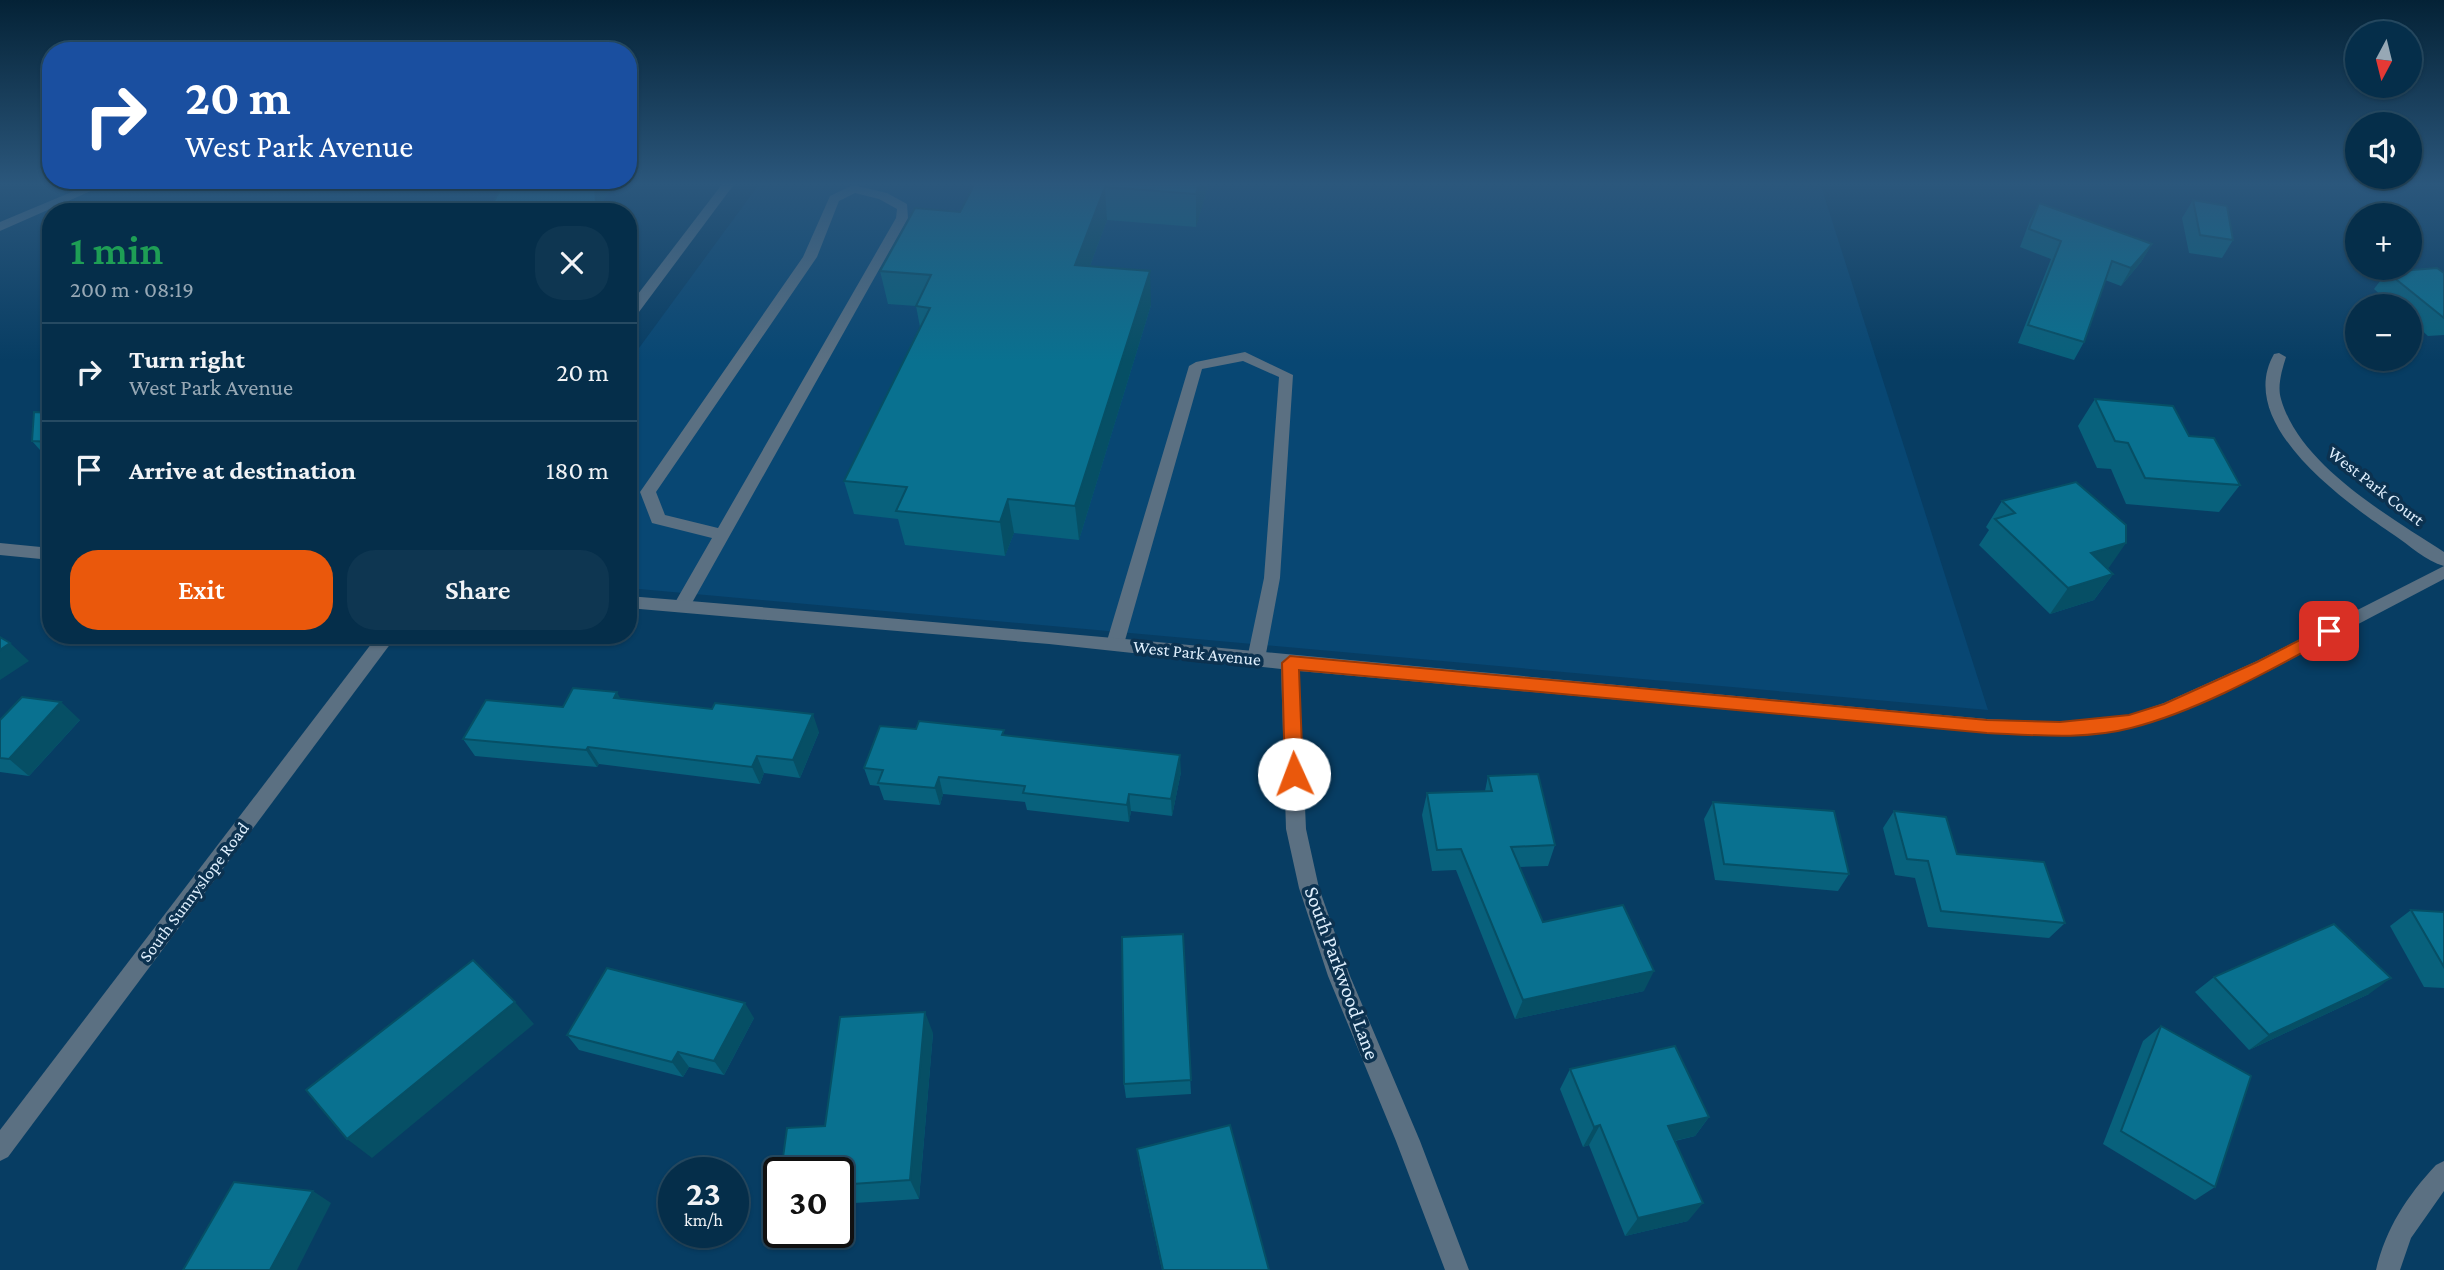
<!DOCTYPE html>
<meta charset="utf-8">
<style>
:root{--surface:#052e4a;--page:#0e3651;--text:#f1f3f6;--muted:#97a8b5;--line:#264a62;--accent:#ea580c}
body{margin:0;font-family:"Crimson Pro",serif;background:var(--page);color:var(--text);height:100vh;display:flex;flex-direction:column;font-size:26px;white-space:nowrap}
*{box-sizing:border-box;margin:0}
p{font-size:23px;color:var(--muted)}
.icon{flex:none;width:38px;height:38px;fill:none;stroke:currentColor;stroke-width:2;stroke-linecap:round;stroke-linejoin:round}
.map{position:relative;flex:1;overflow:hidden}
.side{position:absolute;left:42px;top:203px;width:595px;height:441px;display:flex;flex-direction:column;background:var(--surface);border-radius:28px;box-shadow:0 2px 5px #0004,0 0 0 2px var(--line)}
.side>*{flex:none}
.guide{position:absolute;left:42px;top:42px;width:595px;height:147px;border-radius:28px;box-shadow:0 2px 5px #0004,0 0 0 2px var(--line);background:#1a4fa0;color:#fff;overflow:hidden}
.needle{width:46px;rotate:187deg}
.buttons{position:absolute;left:2345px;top:21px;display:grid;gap:14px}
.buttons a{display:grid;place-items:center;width:77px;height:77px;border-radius:50%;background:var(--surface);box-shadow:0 2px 5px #0004,0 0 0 2px var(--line);font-size:35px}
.speed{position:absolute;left:658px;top:1157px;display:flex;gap:14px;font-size:35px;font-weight:700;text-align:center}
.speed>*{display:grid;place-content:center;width:91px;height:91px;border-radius:50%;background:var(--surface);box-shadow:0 2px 5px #0004,0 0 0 2px var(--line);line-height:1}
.speed small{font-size:18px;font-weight:400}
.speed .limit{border:4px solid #111;border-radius:10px;background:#fff;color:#111}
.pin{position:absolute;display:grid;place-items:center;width:60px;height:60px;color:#fff;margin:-30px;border-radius:14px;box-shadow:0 4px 10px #0006}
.me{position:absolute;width:77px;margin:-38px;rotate:358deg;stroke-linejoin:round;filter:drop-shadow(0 0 5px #0008)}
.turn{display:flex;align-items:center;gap:24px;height:147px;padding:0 28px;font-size:32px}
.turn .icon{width:91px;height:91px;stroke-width:2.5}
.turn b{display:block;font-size:49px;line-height:60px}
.round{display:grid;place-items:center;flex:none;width:74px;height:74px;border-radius:28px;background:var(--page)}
.headline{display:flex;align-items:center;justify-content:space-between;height:119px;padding:0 28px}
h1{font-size:42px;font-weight:600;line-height:52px;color:#1e9e55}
.action{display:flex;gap:14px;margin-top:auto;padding:14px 28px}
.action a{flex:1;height:80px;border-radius:28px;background:var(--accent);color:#fff;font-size:28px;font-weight:600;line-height:80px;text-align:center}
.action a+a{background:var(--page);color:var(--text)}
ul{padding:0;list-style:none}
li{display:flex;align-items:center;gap:21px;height:98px;padding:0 28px;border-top:2px solid var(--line)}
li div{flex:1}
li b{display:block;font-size:26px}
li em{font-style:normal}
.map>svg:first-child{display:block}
.built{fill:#084773}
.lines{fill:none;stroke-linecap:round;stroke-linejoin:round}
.service{fill:#5b7082;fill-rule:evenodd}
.minor{fill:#5b7082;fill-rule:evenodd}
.tertiary{fill:#5b7082;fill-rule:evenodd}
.wall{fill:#08617c}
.shaded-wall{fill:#064f65}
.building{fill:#097190;stroke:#064f65;stroke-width:2}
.route{fill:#ea580c;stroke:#983908;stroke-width:2}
.labels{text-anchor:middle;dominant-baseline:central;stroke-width:7;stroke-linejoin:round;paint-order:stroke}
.street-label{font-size:18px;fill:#deeefc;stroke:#0c3250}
.near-street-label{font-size:21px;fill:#deeefc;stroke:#0c3250}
</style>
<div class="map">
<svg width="2444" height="1270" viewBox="0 0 2444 1270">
<rect width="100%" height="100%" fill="#073d63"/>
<!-- built -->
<path class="built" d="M 760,183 L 1820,183 L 1988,710 L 628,588 L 628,363 Z"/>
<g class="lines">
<!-- service -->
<g class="service">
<path d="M 853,185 L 887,193 L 907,204 L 908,218 L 688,610 L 676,610 L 673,606 L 712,538 L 652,523 L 640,492 L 803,257 L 830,196 ZM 855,193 L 879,199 L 897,209 L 896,218 L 718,528 L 665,515 L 656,492 L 817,257 L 839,201 Z"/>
<path d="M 1245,352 L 1293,375 L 1280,578 L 1265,659 L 1262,664 L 1250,664 L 1247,659 L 1264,578 L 1279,377 L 1243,361 L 1202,369 L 1124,644 L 1121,649 L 1109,649 L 1106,644 L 1189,366 L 1196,362 Z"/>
</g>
<!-- minor -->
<g class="minor">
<path d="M 93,183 L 109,183 L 0,231 L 0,222 Z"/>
<path d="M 2279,353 L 2286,357 C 2282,370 2277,386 2281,399 C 2300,466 2389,516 2444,552 L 2444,579 L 2269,671 L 2176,713 L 2136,727 L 2060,736 L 1987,733 L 1299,671 L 1306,829 L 1319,888 L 1350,976 L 1420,1141 L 1469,1270 L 1445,1270 L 1396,1141 L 1328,976 L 1299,888 L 1286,829 L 1281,669 L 1049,644 L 628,608 L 628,596 C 1081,633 1534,678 1987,719 L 2060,722 L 2129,715 L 2164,703 L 2257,661 L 2444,566 C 2426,561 2409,545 2394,535 C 2345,502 2234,424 2274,354 Z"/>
<path d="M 0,543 L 51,548 L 51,560 L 0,555 Z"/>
<path d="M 2444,1161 L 2444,1191 L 2411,1238 L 2400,1270 L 2376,1270 C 2386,1228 2407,1196 2436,1165 Z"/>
</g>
<!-- tertiary -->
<g class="tertiary">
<path d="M 723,183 L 735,183 L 633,320 L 628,321 L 628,307 Z"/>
<path d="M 378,635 L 397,635 L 8,1157 L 0,1161 L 0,1130 Z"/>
</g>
</g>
<!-- wall -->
<g class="wall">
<path d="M 504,183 L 607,183 L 610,191 L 602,202 L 602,212 L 488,212 Z"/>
<path d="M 975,183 L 1209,183 L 1196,227 L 1107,220 L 1090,266 L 1151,305 L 1079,540 L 1014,533 L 1005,556 L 905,545 L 898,519 L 854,514 L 844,481 L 920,327 L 916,306 L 888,304 L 880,271 L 960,212 Z"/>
<path d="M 2193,200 L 2233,240 L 2222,258 L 2189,253 L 2182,218 Z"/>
<path d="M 2039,203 L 2152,244 L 2141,262 L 2121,286 L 2105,280 L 2084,342 L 2074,360 L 2018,343 L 2051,259 L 2020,247 L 2030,220 Z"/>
<path d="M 2387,272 L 2444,273 L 2444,335 L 2428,336 L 2410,320 L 2410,306 L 2393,306 L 2374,289 Z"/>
<path d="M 2095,399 L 2189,436 L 2240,485 L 2219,512 L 2126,504 L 2111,469 L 2097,468 L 2078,426 Z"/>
<path d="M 51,413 L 51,459 L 48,459 L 32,441 Z"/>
<path d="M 2002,501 L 2108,569 L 2113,574 L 2094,600 L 2050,614 L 1979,545 L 1989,530 L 1986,527 Z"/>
<path d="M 620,699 L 819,732 L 800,778 L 764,773 L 760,784 L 599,764 L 597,767 L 475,756 L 463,739 L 563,707 Z"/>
<path d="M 0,720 L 80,720 L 29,776 L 0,772 Z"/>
<path d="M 1005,735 L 1181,772 L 1172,816 L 1131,811 L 1129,822 L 1027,810 L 1025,802 L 943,794 L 940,805 L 884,800 L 879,786 L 870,785 L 864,768 Z"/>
<path d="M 1488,776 L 1555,845 L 1548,866 L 1520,867 L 1543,922 L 1644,991 L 1515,1019 L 1456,870 L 1432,871 L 1422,815 L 1427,793 L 1485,791 Z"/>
<path d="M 1713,802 L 1849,874 L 1838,891 L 1715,880 L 1704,819 Z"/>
<path d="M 1894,811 L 1957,854 L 2065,923 L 2049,938 L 1928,927 L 1915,878 L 1895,875 L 1883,828 Z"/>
<path d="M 2411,910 L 2444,912 L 2444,988 L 2424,987 L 2390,926 Z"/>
<path d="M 1183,934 L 1191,1094 L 1126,1098 L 1124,1084 Z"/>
<path d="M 2214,977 L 2369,994 L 2249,1050 L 2195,992 Z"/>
<path d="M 754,1018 L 724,1075 L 689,1067 L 683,1077 L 579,1050 L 567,1035 Z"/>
<path d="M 2161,1026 L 2215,1187 L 2195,1200 L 2103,1144 L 2143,1041 Z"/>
<path d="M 933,1033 L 919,1199 L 838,1204 L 838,1172 L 825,1126 Z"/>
<path d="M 1570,1069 L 1709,1117 L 1695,1136 L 1675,1141 L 1688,1221 L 1625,1236 L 1589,1145 L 1583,1147 L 1560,1089 Z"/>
<path d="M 1137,1149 L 1269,1270 L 1162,1270 L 1140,1168 Z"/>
</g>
<!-- shaded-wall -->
<g class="shaded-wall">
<path d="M 596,183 L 607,183 L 610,191 L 602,202 L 602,212 L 599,212 L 596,204 L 595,185 Z"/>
<path d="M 1199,183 L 1209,183 L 1196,227 L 1196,194 Z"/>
<path d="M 1105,187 L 1107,220 L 1078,298 L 1075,265 Z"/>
<path d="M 577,206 L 579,212 L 572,212 Z"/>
<path d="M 2152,244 L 2141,262 L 2121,286 L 2131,268 Z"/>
<path d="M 1150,271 L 1151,305 L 1079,540 L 1075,506 Z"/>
<path d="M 1008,499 L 1014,533 L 1005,556 L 1000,522 Z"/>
<path d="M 2126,543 L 2108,569 L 2091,553 Z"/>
<path d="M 2113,574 L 2094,600 L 2050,614 L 2068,588 Z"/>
<path d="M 10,643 L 29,661 L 0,680 L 0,650 Z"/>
<path d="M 617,692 L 626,709 L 614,698 Z"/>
<path d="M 61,702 L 80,720 L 29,776 L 9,759 Z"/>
<path d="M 813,714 L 819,732 L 800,778 L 793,760 Z"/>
<path d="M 588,747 L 599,764 L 597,767 L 586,750 Z"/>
<path d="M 1180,755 L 1181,772 L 1172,816 L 1171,799 Z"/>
<path d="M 757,756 L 764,773 L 760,784 L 752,767 Z"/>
<path d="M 939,777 L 943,794 L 940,805 L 935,788 Z"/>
<path d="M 1129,794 L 1131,811 L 1129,822 L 1127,805 Z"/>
<path d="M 1654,971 L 1644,991 L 1515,1019 L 1523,1000 Z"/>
<path d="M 2391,978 L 2369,994 L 2249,1050 L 2269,1035 Z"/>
<path d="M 515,1002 L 534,1024 L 372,1158 L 347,1139 Z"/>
<path d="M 745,1003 L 754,1018 L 724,1075 L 714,1061 Z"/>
<path d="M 925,1012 L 933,1033 L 919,1199 L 910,1180 Z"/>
<path d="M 678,1052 L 689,1067 L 683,1077 L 672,1062 Z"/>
<path d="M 1709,1117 L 1695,1136 L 1655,1145 L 1668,1126 Z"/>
<path d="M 1600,1125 L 1589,1145 L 1583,1147 L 1594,1127 Z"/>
<path d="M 313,1191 L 331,1203 L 297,1270 L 270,1270 Z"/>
<path d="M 1703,1203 L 1688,1221 L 1625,1236 L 1638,1218 Z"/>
</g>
<!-- building -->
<g class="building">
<path d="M 504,183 L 596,183 L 595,185 L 596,204 L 577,206 L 572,212 L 531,212 L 533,210 L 516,212 L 488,212 Z"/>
<path d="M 975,183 L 1199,183 L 1196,194 L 1105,187 L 1075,265 L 1150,271 L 1075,506 L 1008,499 L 1000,522 L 896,511 L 907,487 L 844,481 L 930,308 L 916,306 L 931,275 L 880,271 L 915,208 L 960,212 Z"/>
<path d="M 2193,200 L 2227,206 L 2233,240 L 2200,235 Z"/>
<path d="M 2039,203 L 2152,244 L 2131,268 L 2112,261 L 2084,342 L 2028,325 L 2061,241 L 2029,229 Z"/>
<path d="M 131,205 L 164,212 L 120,212 Z"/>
<path d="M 2437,268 L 2444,273 L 2444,318 L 2387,272 Z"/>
<path d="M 2095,399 L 2173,406 L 2189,436 L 2214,438 L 2240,485 L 2145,478 L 2128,443 L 2115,441 Z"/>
<path d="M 34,412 L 51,413 L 51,442 L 32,441 Z"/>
<path d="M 2076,482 L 2126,525 L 2126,543 L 2091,553 L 2113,574 L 2068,588 L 1995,519 L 2015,513 L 2002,501 Z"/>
<path d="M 0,637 L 10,643 L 0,650 Z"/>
<path d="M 573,688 L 617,692 L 614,698 L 712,709 L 715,703 L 813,714 L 793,760 L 757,756 L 752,767 L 588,747 L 586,750 L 463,739 L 486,700 L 563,707 Z"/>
<path d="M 22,697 L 61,702 L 9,759 L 0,758 L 0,720 Z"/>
<path d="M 919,721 L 1004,730 L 1002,735 L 1180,755 L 1171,799 L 1129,794 L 1127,805 L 1023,793 L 1025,786 L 939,777 L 935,788 L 878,783 L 883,770 L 864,768 L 880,726 L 916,729 Z"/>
<path d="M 1538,774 L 1555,845 L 1511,847 L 1543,922 L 1623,905 L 1654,971 L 1523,1000 L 1461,849 L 1437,850 L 1427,793 L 1492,791 L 1488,776 Z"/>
<path d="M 1713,802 L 1834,811 L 1849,874 L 1724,864 Z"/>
<path d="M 1894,811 L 1946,817 L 1957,854 L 2044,862 L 2065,923 L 1941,911 L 1928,861 L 1907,859 Z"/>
<path d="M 2411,910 L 2444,912 L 2444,967 Z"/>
<path d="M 2334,924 L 2391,978 L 2269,1035 L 2214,977 Z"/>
<path d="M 1183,934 L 1191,1080 L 1124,1084 L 1122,937 Z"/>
<path d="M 473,960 L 515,1002 L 347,1139 L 306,1090 Z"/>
<path d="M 607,968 L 745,1003 L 714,1061 L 678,1052 L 672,1062 L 567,1035 Z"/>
<path d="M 925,1012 L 910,1180 L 838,1185 L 838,1172 L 781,1172 L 787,1128 L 825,1126 L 840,1017 Z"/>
<path d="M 2161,1026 L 2251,1076 L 2215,1187 L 2121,1131 Z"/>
<path d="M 1675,1046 L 1709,1117 L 1668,1126 L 1703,1203 L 1638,1218 L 1600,1125 L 1594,1127 L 1570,1069 Z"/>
<path d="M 1230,1125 L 1269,1270 L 1163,1270 L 1137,1149 Z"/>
<path d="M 234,1182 L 313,1191 L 270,1270 L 183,1270 Z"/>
</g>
<!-- sky -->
<linearGradient id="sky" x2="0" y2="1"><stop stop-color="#042236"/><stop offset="0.51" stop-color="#2b577c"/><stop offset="1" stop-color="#2b577c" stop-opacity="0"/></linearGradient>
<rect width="2444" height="361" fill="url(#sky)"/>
<!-- route -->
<path class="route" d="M 2329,625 L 2335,626 L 2337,631 L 2335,635 C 2272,669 2201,710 2131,728 C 2086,740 2034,735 1987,733 L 1299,670 L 1303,774 L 1300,779 L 1288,779 L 1285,774 L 1282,663 L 1290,656 L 1987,720 L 2060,722 L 2129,715 L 2164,704 L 2257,662 Z"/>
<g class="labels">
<!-- street labels -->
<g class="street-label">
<text transform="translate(2376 486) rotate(38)">West Park Court</text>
<text transform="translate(1197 653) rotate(6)">West Park Avenue</text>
<text transform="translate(194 892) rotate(-53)">South Sunnyslope Road</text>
</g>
<!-- near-street labels -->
<g class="near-street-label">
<text transform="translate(1342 973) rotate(70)">South Parkwood Lane</text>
</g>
</g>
</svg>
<div class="buttons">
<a><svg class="needle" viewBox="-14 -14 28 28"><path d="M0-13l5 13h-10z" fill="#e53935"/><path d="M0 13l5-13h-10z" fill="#97a8b5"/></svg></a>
<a><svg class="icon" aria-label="sound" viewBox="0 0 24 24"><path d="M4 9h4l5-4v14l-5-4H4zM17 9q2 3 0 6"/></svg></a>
<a>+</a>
<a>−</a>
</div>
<div class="speed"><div>23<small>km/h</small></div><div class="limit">30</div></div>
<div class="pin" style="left:2329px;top:631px;background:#d93025"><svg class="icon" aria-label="arrive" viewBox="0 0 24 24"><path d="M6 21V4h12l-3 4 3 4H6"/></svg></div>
<svg class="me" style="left:1294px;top:774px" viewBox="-20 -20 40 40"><circle r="19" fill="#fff"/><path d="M0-13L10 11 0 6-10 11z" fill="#ea580c"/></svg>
<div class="guide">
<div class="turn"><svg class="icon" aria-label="right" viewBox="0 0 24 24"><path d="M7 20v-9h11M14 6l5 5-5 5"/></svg><div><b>20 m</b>West Park Avenue</div></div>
</div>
<section class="side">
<div class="headline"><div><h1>1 min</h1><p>200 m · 08:19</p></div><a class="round"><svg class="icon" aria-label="close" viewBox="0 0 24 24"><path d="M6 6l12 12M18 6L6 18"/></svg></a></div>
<ul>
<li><svg class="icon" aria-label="right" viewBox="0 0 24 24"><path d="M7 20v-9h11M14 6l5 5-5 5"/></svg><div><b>Turn right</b><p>West Park Avenue</p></div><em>20 m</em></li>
<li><svg class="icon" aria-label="arrive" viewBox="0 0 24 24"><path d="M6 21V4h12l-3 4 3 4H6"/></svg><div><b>Arrive at destination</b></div><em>180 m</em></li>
</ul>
<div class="action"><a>Exit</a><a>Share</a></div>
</section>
</div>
